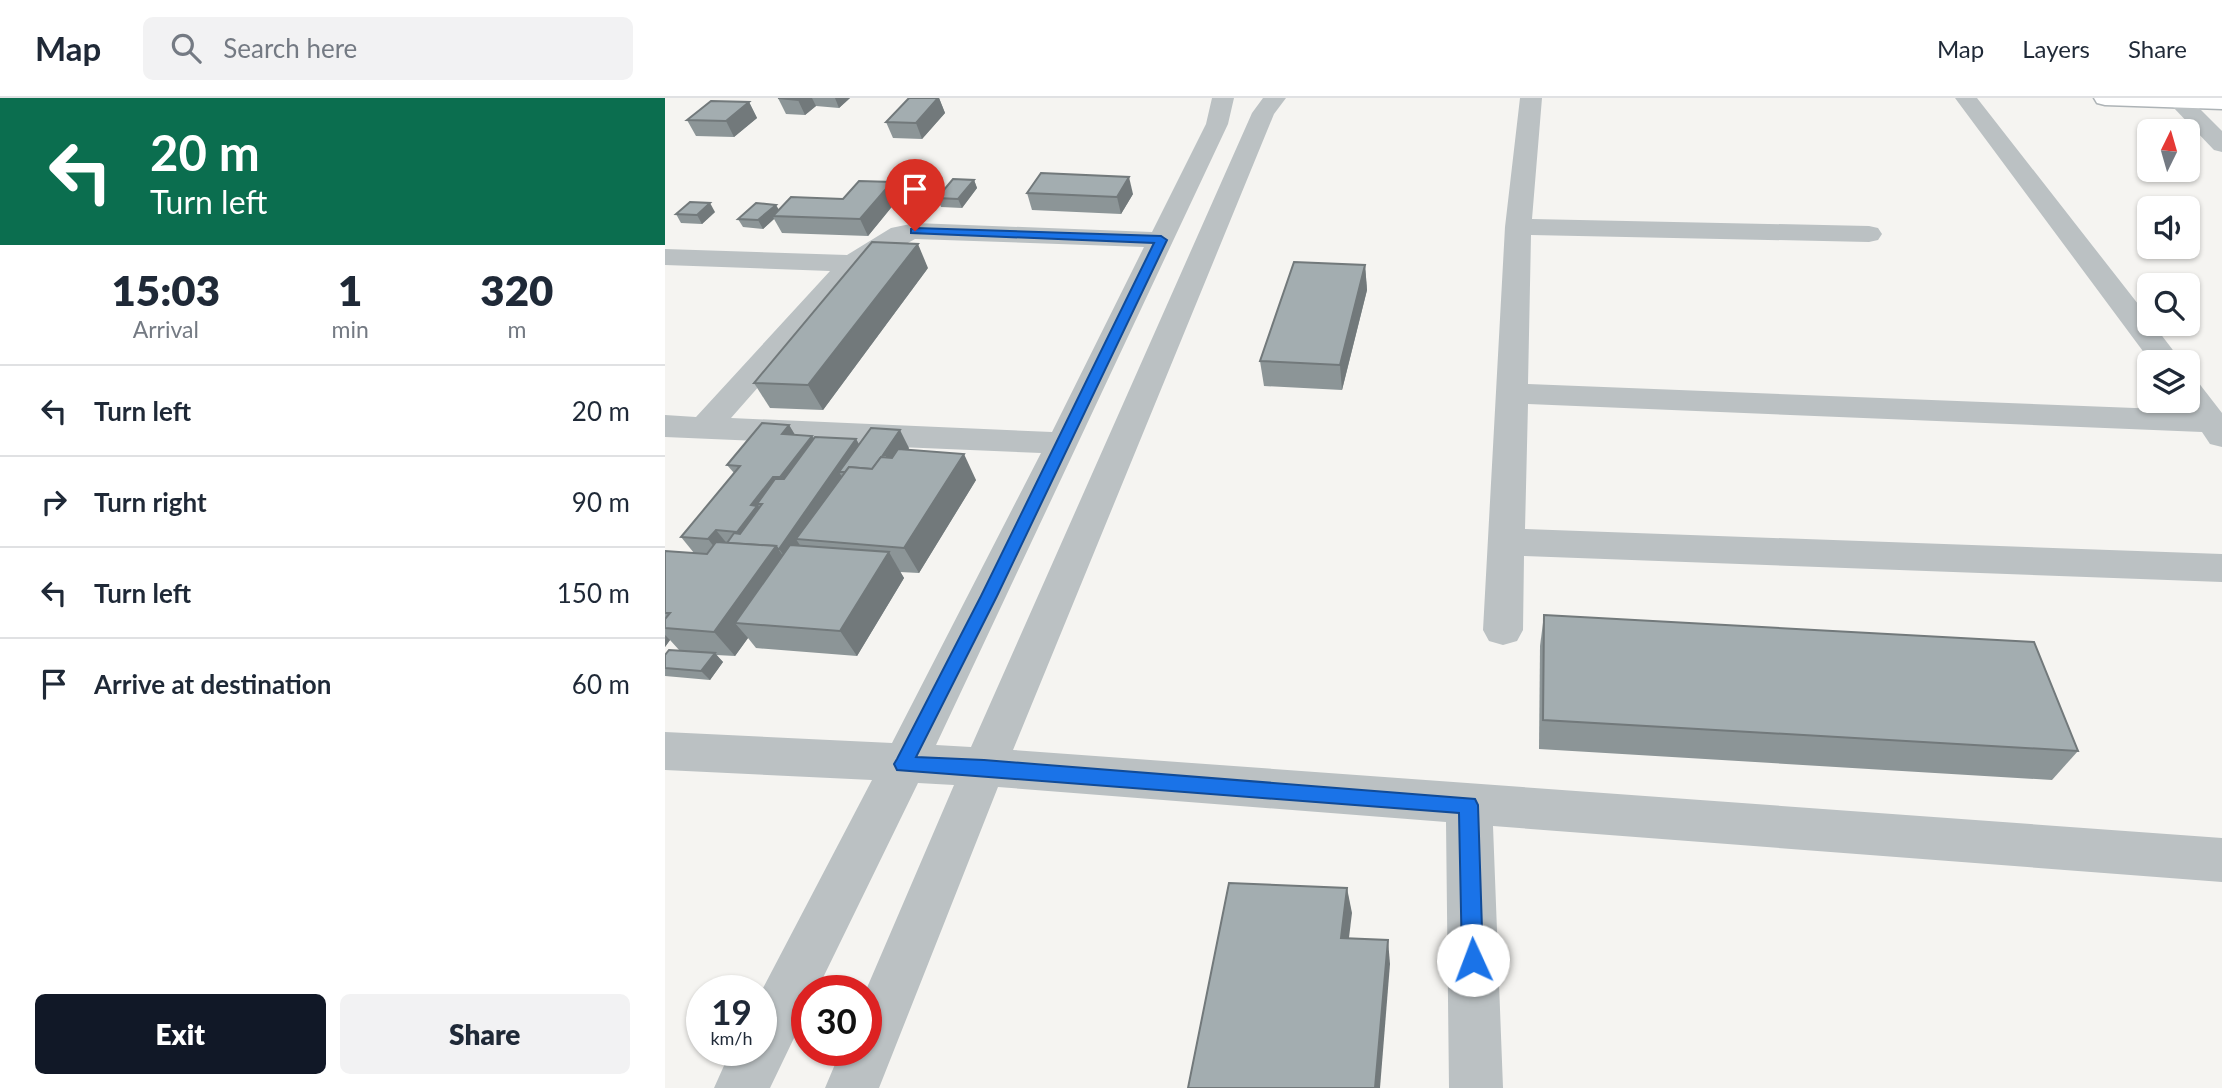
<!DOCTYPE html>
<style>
:root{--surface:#fff;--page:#f2f2f3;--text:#1f2937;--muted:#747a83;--line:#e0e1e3;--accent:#111827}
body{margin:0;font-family:Lato,sans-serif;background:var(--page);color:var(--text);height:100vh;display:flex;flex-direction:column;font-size:26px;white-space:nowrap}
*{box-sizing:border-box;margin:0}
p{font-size:23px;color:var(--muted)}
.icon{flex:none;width:38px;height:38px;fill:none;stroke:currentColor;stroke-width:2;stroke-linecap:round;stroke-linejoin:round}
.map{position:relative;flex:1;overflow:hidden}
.drawer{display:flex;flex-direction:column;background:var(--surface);width:665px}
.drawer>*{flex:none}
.banner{background:#0b6e4f;color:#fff;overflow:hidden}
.needle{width:46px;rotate:5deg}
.fabs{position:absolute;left:1472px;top:21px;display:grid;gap:14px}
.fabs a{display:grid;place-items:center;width:63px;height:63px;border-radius:10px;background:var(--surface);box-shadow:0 2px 5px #0004;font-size:35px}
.speed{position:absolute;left:21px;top:877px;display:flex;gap:14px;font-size:35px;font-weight:700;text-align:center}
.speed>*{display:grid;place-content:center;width:91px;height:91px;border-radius:50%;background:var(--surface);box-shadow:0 2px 5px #0004;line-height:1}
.speed small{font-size:18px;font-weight:400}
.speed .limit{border:10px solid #d22;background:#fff;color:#111}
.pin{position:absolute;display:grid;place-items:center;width:60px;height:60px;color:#fff;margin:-72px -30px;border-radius:50% 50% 50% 0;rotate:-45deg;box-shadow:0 0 7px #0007}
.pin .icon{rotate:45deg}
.me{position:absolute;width:77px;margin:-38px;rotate:358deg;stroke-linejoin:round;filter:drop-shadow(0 0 5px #0008)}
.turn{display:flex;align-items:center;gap:24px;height:147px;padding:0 35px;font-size:32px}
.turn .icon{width:91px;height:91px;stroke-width:2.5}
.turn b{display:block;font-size:49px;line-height:60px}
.eta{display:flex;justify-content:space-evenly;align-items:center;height:119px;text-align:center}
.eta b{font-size:42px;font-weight:800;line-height:49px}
.action{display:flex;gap:14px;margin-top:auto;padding:14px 35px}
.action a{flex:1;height:80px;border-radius:10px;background:var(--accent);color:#fff;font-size:28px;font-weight:800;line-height:80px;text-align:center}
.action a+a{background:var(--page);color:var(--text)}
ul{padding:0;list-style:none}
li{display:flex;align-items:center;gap:21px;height:91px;padding:0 35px;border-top:2px solid var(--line)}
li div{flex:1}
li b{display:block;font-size:26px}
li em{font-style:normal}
header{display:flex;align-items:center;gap:42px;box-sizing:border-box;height:98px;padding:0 35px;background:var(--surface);border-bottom:2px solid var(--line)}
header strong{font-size:33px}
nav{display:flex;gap:38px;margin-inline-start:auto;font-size:24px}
.search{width:490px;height:63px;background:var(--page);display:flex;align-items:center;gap:18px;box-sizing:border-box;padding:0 24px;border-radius:10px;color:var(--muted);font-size:26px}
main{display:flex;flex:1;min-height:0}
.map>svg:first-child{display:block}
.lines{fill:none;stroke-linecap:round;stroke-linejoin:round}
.major-casing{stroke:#adb3b6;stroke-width:3}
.minor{fill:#bbc1c3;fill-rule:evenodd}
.major{fill:#fff;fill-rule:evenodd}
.wall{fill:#8c9597}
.shaded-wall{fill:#72797b}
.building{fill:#a3adb0;stroke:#72797b;stroke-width:2}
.route{fill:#1a73e8;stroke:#114b97;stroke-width:2}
</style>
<header>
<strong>Map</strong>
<div class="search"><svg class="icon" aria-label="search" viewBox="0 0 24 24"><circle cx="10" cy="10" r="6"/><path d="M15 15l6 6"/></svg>Search here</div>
<nav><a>Map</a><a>Layers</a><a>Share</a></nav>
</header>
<main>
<section class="drawer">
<div class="banner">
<div class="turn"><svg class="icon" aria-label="left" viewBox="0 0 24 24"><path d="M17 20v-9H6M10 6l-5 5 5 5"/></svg><div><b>20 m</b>Turn left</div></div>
</div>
<div class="eta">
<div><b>15:03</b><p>Arrival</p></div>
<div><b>1</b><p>min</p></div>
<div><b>320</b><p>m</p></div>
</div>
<ul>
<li><svg class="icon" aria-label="left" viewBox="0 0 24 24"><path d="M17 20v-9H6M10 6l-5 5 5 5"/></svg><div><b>Turn left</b></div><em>20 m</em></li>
<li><svg class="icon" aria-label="right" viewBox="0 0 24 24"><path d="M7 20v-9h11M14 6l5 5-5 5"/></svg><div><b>Turn right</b></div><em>90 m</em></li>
<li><svg class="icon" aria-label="left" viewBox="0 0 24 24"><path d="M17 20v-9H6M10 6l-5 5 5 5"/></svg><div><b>Turn left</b></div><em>150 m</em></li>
<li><svg class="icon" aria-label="arrive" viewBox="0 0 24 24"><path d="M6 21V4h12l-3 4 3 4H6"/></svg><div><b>Arrive at destination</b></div><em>60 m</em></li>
</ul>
<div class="action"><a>Exit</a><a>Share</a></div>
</section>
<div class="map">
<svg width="1557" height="990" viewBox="0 0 1557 990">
<rect width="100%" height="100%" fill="#f5f4f1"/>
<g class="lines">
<defs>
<path id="major" d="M 1429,0 L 1557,0 L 1557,11 L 1440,7 L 1432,5 Z"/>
</defs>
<!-- major casing -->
<use href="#major" class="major-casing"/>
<!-- minor -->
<g class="minor">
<path d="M 547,0 L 569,0 L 563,26 L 271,647 L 306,649 L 587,15 L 598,0 L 621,0 L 609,16 L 348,652 L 1557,740 L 1557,784 L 828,728 L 838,990 L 784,990 L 781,724 L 333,689 L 214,990 L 160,990 L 176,952 L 201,952 L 201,892 L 289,687 L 253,685 L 152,892 L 142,892 L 142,913 L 105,990 L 49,990 L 66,952 L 96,952 L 96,894 L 207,682 L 0,672 L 0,634 L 227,645 L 376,355 L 0,339 L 0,317 L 31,319 L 165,173 L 0,167 L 0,151 L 182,157 L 226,130 L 250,125 L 487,134 L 541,26 ZM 250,141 L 479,149 L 387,334 L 66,320 L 197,171 Z"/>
<path d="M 855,0 L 877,0 L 867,121 L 1204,128 L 1213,130 L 1217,136 L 1213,142 L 1204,144 L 866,137 L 863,286 L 1521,312 L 1514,303 L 1522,303 L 1522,281 L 1533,284 L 1557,315 L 1557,349 L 1545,346 L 1537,334 L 863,306 L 860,431 L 1557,456 L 1557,484 L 859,458 L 858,532 L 852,543 L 838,547 L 824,543 L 818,532 L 840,129 Z"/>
<path d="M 1290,0 L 1312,0 L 1484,220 L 1484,226 L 1488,226 L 1517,264 L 1486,264 Z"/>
<path d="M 1506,0 L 1524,0 L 1557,33 L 1557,54 L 1549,52 L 1507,8 L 1504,3 Z"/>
</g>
<!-- major -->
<use href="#major" class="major"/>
</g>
<!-- wall -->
<g class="wall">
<path d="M 113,0 L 185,0 L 174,10 L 151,8 L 140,17 L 121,16 Z"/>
<path d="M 274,0 L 280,15 L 257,41 L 228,40 L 221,24 Z"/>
<path d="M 84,4 L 92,20 L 69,39 L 31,38 L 22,22 Z"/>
<path d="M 309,82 L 312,90 L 297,110 L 276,109 L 272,100 Z"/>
<path d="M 362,95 L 468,96 L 456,116 L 367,112 Z"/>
<path d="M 234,100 L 203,138 L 117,135 L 109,121 L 98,131 L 78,129 L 73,121 L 114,112 L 178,101 Z"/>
<path d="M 50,114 L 37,126 L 16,125 L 11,116 Z"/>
<path d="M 700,167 L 702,192 L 677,292 L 599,288 L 595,263 Z"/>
<path d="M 263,170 L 158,312 L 105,310 L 89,285 Z"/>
<path d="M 124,327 L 130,337 L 147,338 L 149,340 L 191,341 L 194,346 L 244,350 L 243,352 L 311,382 L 254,475 L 235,474 L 239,480 L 192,558 L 91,550 L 83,540 L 70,558 L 51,557 L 58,564 L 45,582 L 0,578 L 0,557 L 15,553 L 5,542 L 0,549 L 0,453 L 29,455 L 16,439 L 69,375 L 62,367 Z"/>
<path d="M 879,517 L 1413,653 L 1387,682 L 874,651 L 875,548 Z"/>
</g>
<!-- shaded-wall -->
<g class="shaded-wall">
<path d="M 135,0 L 147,0 L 151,8 L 140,17 L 133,2 Z"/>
<path d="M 170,0 L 185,0 L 174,10 Z"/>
<path d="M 274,0 L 280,15 L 257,41 L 251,25 Z"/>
<path d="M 84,4 L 92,20 L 69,39 L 61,23 Z"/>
<path d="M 464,79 L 468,96 L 456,116 L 452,99 Z"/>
<path d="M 309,82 L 312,90 L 297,110 L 293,101 Z"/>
<path d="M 227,84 L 234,100 L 203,138 L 195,121 Z"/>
<path d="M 45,105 L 50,114 L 37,126 L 32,117 Z"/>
<path d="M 111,107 L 116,115 L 108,118 L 109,121 L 98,131 L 93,122 Z"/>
<path d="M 253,146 L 263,170 L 158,312 L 143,287 Z"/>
<path d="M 700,167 L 702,192 L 677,292 L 675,267 Z"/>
<path d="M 124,327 L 135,345 L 117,336 Z"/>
<path d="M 235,332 L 244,350 L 230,370 L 218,357 Z"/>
<path d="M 147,338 L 158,356 L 127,397 L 115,379 Z"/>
<path d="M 191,341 L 201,359 L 174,374 L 182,387 L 131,441 L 138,452 L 127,469 L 114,451 Z"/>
<path d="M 299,356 L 311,382 L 254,475 L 239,450 Z"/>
<path d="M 108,379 L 120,397 L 97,406 L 92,406 L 102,420 L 84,449 L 72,434 L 86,407 Z"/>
<path d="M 51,432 L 64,448 L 57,459 L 43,441 Z"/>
<path d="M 111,448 L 129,473 L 70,525 L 83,540 L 70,558 L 49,534 Z"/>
<path d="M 224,454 L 239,480 L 192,558 L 175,533 Z"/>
<path d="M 0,537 L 5,542 L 0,549 Z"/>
<path d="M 50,555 L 58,564 L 45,582 L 36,573 Z"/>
<path d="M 682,790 L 687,815 L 681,864 L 676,840 Z"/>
<path d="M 723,842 L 725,866 L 715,990 L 710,990 Z"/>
</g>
<!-- building -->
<g class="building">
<path d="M 113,0 L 135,0 L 133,2 Z"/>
<path d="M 244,0 L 273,0 L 251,25 L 221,24 Z"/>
<path d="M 46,3 L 84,4 L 61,23 L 22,22 Z"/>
<path d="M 376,75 L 464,79 L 452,99 L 362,95 Z"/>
<path d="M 288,81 L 309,82 L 293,101 L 272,100 Z"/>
<path d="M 194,83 L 227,84 L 195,121 L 108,118 L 126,99 L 178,101 Z"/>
<path d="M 25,104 L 45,105 L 32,117 L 11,116 Z"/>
<path d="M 91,105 L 111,107 L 93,122 L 73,121 Z"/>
<path d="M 207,144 L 253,146 L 143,287 L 89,285 Z"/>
<path d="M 629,164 L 700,167 L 675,267 L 595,263 Z"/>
<path d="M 97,325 L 124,327 L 117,336 L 147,338 L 115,379 L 108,379 L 86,407 L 92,408 L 72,434 L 51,432 L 43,441 L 16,439 L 75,368 L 62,367 Z"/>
<path d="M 206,330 L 235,332 L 218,357 L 223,357 L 221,360 L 216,359 L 207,371 L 184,369 L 180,374 L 174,374 Z"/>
<path d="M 150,339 L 191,341 L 114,451 L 113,451 L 111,448 L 62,445 L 69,435 L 75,436 L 97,406 L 92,406 L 110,381 L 119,381 Z"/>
<path d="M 233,351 L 299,356 L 239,450 L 131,441 L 184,369 L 207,371 L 216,359 L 227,360 Z"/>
<path d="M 51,444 L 111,448 L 49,534 L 0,530 L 0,521 L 5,515 L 0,515 L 0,453 L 42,456 Z"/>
<path d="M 125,447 L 224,454 L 175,533 L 70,525 Z"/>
<path d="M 879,517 L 1369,544 L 1413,653 L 878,622 Z"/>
<path d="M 4,552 L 50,555 L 36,573 L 0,570 L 0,557 Z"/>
<path d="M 564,785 L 682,790 L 676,840 L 723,842 L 710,990 L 523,990 Z"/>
</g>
<!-- route -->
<path class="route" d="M 250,130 L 496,138 L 502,142 L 332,498 L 251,659 L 319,662 L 810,701 L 813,707 L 818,862 L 815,869 L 808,872 L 800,869 L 797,862 L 794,715 L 232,672 L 229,666 L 232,661 L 316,498 L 489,145 L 246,135 L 246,131 Z"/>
</svg>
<div class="fabs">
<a><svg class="needle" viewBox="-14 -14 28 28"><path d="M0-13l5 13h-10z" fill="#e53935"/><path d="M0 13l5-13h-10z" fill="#747a83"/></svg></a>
<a><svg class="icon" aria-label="sound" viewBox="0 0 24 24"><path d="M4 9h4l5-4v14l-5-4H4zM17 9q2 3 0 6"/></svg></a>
<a><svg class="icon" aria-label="search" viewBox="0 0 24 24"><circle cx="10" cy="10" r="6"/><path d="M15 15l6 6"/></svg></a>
<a><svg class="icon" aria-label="layers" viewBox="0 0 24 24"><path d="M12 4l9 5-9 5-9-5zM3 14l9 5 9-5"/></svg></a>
</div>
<div class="speed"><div>19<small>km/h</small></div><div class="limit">30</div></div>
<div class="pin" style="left:250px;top:133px;background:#d93025"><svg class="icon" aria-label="arrive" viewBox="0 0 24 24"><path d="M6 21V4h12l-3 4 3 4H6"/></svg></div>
<svg class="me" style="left:808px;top:862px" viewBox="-20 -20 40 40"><circle r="19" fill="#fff"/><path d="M0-13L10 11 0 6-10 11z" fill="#1a73e8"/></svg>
</div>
</main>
